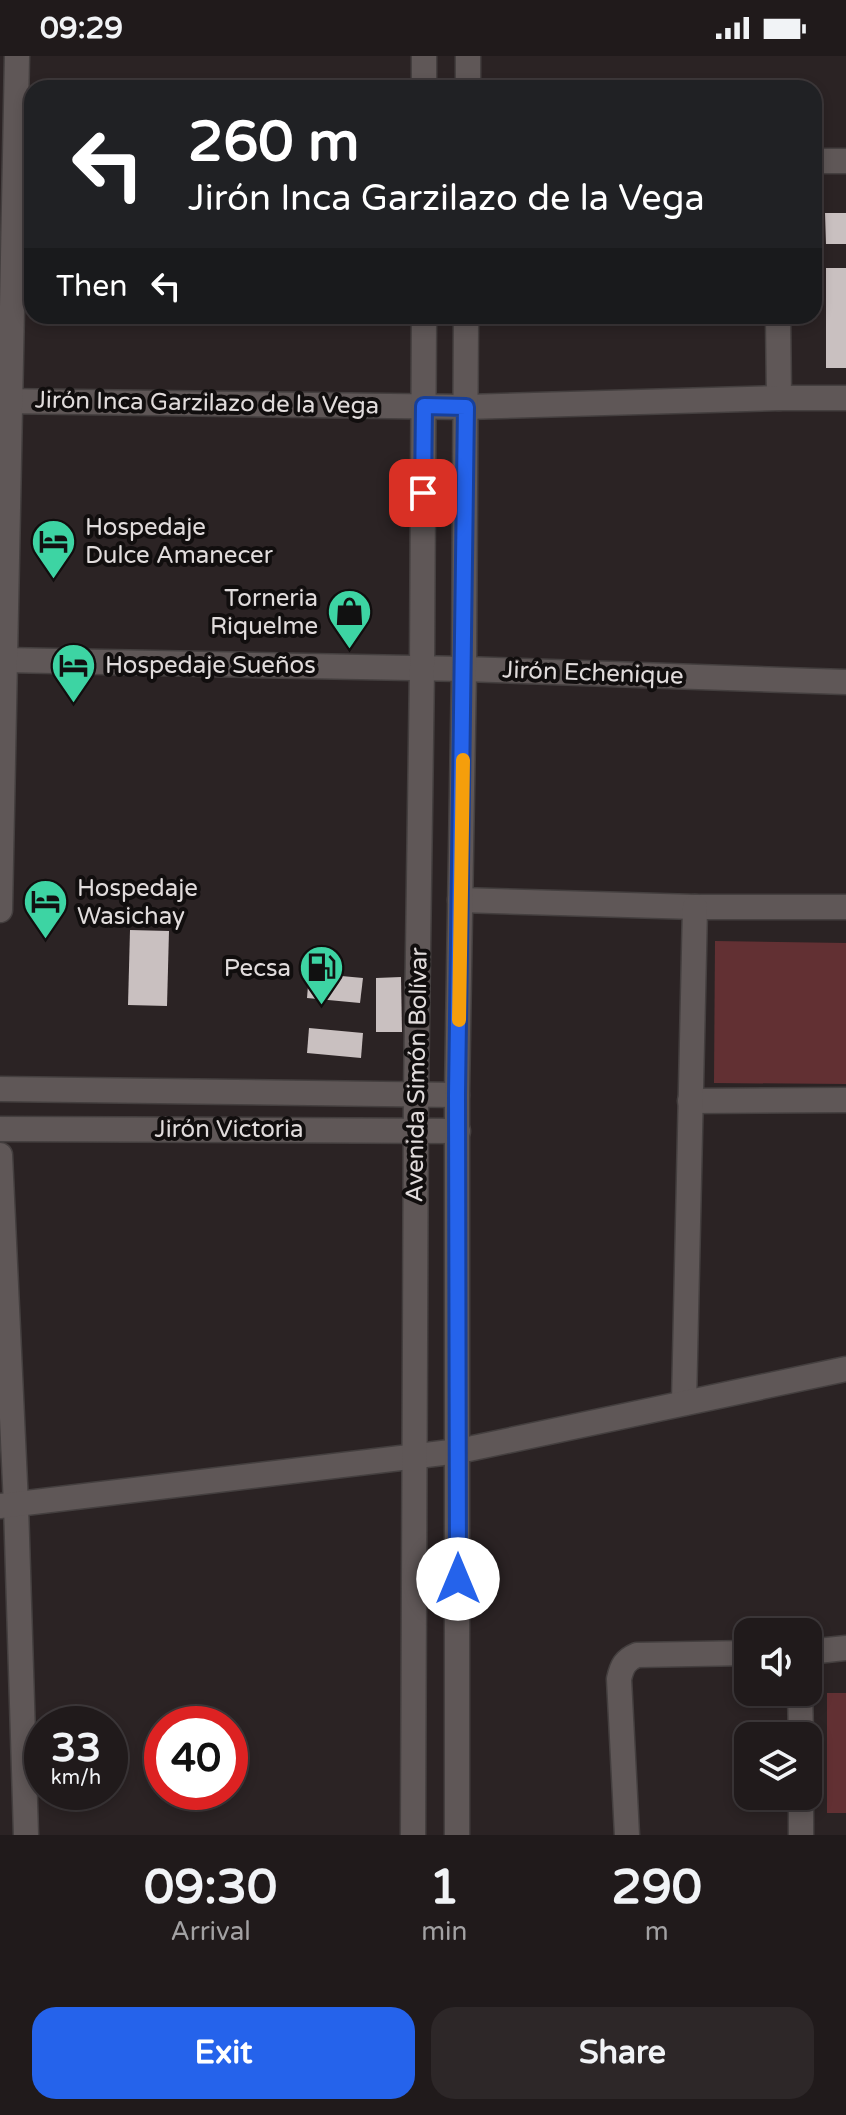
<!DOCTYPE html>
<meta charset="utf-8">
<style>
:root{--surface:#201a1b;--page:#2d2728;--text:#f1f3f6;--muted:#a2a1a3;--line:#3d383a;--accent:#2563eb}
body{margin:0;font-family:"Varela Round",sans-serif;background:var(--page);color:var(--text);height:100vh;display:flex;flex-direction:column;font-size:30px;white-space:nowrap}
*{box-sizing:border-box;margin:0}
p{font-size:26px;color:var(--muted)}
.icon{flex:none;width:44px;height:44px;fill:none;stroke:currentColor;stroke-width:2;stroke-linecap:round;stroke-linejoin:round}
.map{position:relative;height:1779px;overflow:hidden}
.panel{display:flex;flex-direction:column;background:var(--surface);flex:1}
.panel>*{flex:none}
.guide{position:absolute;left:24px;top:24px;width:798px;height:244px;border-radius:24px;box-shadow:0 4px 12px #0003,0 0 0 2px var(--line);background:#202124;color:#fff;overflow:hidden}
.tools{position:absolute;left:734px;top:1562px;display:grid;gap:16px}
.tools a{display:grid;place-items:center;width:88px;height:88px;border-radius:16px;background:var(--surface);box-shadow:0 4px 12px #0003,0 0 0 2px var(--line);font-size:40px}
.speed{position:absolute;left:24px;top:1650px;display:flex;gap:16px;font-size:40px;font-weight:700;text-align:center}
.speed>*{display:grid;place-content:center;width:104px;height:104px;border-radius:50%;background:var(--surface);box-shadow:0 4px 12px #0003,0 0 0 2px var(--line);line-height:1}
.speed small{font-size:20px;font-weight:400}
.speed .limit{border:12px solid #d22;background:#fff;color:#111}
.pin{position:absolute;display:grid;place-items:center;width:68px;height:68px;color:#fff;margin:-34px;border-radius:16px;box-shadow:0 4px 12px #0006}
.me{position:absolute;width:88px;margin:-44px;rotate:0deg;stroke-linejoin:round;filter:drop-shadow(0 0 6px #0008)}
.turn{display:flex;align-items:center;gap:28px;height:168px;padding:0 32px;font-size:36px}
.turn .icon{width:104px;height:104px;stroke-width:2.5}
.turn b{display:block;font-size:56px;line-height:68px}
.then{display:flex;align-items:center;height:76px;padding:0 32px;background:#0003;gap:16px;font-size:30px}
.eta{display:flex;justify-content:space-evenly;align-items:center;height:136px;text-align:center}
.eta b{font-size:48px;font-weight:800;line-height:56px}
.cta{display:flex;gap:16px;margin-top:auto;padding:16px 32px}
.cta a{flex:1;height:92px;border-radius:24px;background:var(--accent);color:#fff;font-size:32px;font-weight:800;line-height:92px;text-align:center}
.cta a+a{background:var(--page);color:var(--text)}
.status{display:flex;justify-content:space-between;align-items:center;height:56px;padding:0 40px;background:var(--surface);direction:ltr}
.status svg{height:22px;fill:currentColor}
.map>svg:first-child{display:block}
.pitch{fill:#623033}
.building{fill:#c9c0c0}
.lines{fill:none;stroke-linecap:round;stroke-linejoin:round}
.minor-casing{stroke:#443f3f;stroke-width:27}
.tertiary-casing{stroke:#443f3f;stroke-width:27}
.minor{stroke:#5f5757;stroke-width:24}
.tertiary{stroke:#5f5757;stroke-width:24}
.route-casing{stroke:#184099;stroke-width:20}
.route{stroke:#2563eb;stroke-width:14}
.slow{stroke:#f59e0b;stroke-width:14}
.labels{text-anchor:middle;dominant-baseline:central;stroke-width:8;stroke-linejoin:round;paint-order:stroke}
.street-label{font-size:24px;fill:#e1dcdc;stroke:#110e0e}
.poi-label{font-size:24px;fill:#e1dcdc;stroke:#110e0e;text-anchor:start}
</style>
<div class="status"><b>09:29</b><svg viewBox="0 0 49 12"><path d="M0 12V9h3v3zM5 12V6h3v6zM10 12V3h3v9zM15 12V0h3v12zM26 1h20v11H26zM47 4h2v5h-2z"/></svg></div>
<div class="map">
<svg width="846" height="1779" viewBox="0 0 846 1779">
<rect width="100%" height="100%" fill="#2b2324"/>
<!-- pitch -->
<g class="pitch">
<path d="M 715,885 L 846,887 L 846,1028 L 714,1027 Z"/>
<rect x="827" y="1637" width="19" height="120"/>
</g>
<!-- building -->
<g class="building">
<path d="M 825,157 L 846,157 L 846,188 L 826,188 Z"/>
<rect x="826" y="212" width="20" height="100"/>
<path d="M 130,874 L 169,875 L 167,950 L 128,949 Z"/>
<path d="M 309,917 L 363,922 L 360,947 L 307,942 Z"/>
<path d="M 401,921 L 402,976 L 376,976 L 376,922 Z"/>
<path d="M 309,972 L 363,977 L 361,1002 L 307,997 Z"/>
</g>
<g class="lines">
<defs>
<g id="minor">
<path d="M 814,105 L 846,105"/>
<path d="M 778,260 L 779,342"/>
<path d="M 0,345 L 466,351 L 779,342 L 846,342"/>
<path d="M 5,604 L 464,613 L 846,626"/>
<path d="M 460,844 L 695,851 L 846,851"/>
<path d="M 0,854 L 17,0"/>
<path d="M 690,1045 L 846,1044"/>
<path d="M 0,1099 L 16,1449 L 26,1779"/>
<path d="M 684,1347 L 695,851"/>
<path d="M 0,1450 L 459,1395 L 846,1313"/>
<path d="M 808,1596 L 846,1592"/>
<path d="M 800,1636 L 801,1680"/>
<path d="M 801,1740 L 801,1779"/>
<path d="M 627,1779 L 619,1623 C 622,1610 625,1604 637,1599 L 748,1597"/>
</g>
<g id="tertiary">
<path d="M 424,0 L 424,32"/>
<path d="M 468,32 L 468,0"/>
<path d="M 0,1033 L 457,1039"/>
<path d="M 0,1073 L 458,1075"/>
<path d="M 413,1779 L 416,1038 L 422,612 L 424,260"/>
<path d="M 457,1779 L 457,1039 L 464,613 L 466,260"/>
</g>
</defs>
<!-- minor casing -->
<use href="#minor" class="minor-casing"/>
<!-- tertiary casing -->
<use href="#tertiary" class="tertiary-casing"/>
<!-- minor -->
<use href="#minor" class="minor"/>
<!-- tertiary -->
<use href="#tertiary" class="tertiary"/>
</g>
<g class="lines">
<defs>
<path id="route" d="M 423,437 L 424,350 L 466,351 L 457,1039 L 458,1523"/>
</defs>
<!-- route casing -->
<use href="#route" class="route-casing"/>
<!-- route -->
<use href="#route" class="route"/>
<!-- slow -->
<path class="slow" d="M 459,964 L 463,704"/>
</g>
<!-- icons -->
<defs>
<symbol id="hotel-pin" viewBox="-11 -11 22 30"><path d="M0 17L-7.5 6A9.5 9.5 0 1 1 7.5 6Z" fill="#3dd4a3" stroke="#110e0e"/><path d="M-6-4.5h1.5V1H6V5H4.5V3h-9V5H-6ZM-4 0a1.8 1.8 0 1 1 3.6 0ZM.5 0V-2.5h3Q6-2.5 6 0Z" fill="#111"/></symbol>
<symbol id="shop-pin" viewBox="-11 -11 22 30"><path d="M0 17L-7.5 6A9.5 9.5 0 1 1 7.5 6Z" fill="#3dd4a3" stroke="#110e0e"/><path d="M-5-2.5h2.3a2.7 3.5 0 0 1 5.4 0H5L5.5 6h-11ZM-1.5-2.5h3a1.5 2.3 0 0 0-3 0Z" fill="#111"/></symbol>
<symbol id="fuel-pin" viewBox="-11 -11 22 30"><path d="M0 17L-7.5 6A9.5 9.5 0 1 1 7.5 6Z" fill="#3dd4a3" stroke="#110e0e"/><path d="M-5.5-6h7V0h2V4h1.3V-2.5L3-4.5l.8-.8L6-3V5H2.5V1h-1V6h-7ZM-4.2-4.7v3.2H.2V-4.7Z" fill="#111"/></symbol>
</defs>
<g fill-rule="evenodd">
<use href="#hotel-pin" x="28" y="460" width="51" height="69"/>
<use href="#shop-pin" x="324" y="530" width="51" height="69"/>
<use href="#hotel-pin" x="48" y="584" width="51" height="69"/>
<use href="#hotel-pin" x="20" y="820" width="51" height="69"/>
<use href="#fuel-pin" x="296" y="886" width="51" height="69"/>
</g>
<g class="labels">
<!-- street labels -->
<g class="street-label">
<text transform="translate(207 347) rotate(1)">Jirón Inca Garzilazo de la Vega</text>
<text transform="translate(593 617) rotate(2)">Jirón Echenique</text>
<text transform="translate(417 1019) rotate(-89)">Avenida Simón Bolívar</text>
<text x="229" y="1073">Jirón Victoria</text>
</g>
<!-- poi labels -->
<g class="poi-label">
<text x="85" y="471">Hospedaje<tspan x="85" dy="28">Dulce Amanecer</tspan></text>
<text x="318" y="542" text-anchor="end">Torneria<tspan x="318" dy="28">Riquelme</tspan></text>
<text x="105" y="609">Hospedaje Sueños</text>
<text x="77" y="832">Hospedaje<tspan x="77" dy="28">Wasichay</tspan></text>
<text x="291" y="912" text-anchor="end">Pecsa</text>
</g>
</g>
</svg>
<div class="tools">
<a><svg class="icon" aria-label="sound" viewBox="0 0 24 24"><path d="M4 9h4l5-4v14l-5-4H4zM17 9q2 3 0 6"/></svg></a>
<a><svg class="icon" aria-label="layers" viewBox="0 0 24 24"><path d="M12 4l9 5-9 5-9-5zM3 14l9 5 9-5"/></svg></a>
</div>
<div class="speed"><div>33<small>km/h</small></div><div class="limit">40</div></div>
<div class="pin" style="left:423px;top:437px;background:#d93025"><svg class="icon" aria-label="arrive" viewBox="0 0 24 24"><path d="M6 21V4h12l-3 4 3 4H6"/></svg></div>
<svg class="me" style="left:458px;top:1523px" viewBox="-20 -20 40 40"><circle r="19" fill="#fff"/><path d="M0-13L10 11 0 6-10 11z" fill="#2563eb"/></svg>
<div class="guide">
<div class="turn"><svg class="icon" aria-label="left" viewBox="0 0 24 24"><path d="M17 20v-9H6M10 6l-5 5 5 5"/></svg><div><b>260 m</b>Jirón Inca Garzilazo de la Vega</div></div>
<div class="then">Then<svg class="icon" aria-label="left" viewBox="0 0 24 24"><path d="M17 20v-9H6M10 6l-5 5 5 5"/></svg></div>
</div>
</div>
<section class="panel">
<div class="eta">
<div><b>09:30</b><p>Arrival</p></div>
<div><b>1</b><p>min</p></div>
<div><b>290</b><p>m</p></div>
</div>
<div class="cta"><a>Exit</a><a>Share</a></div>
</section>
